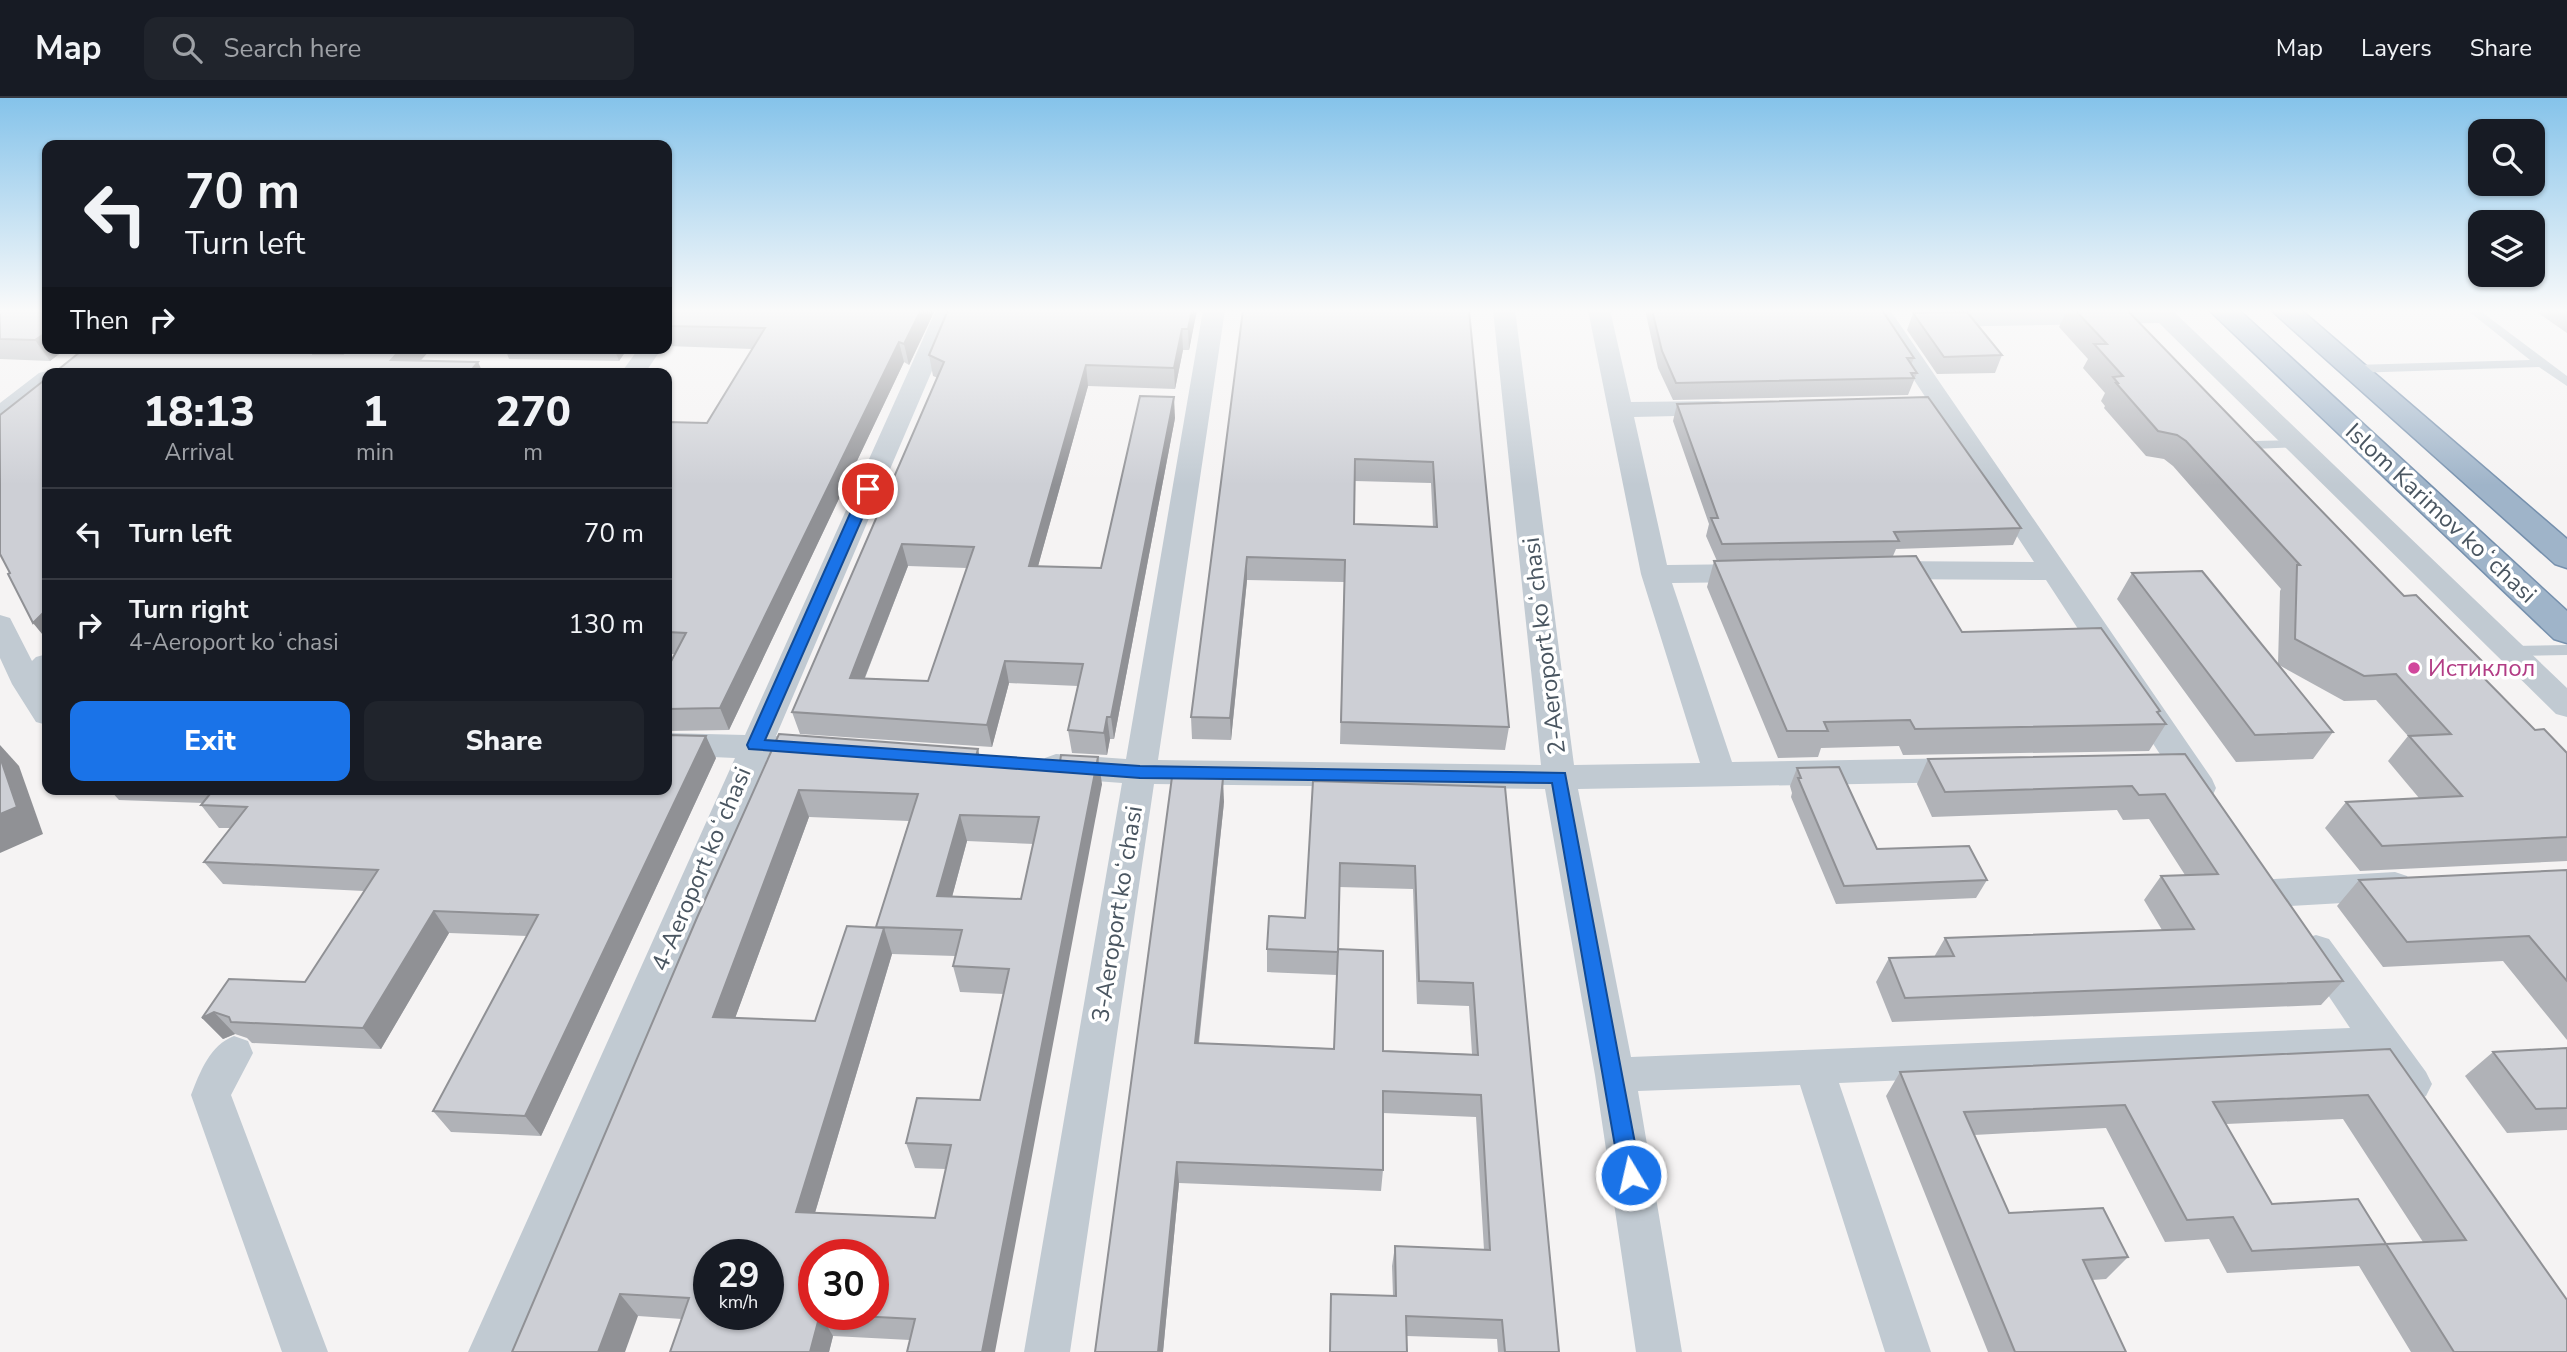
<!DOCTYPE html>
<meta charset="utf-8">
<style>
:root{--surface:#171b24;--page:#20242c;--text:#f1f3f6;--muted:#9ea1a6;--line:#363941;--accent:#1a73e8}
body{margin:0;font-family:"Nunito Sans",sans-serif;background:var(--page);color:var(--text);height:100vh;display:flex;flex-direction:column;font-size:26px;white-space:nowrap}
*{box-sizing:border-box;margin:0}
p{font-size:23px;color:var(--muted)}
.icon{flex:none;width:38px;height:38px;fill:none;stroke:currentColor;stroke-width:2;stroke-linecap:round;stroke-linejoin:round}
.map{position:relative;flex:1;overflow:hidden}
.side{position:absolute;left:42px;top:270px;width:630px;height:427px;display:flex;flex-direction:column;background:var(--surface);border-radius:14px;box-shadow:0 2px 5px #0004}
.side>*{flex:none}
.guide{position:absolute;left:42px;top:42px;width:630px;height:214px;border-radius:14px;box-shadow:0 2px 5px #0004;background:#171b24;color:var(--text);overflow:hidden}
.fabs{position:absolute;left:2468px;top:21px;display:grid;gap:14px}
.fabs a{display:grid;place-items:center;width:77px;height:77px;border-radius:14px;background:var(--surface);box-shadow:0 2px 5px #0004;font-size:35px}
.speed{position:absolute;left:693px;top:1141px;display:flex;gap:14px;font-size:35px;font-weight:700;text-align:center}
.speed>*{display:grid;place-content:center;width:91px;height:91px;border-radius:50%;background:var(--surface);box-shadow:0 2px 5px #0004;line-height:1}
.speed small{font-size:18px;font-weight:400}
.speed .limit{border:10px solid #d22;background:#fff;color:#111}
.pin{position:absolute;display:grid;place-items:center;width:60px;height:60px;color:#fff;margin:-30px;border:4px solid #fff;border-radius:50%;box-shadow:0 2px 7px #0007}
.me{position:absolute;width:77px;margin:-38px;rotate:351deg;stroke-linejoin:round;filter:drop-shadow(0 0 5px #0008)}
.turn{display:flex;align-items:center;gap:24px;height:147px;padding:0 28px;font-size:32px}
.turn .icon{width:91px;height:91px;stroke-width:2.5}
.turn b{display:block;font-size:49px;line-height:60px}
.then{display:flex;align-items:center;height:66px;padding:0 28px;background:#0003;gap:14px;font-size:26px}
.eta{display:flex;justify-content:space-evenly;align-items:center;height:119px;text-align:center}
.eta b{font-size:42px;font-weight:800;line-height:49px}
.button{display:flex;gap:14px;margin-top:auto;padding:14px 28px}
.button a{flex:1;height:80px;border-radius:14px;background:var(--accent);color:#fff;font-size:28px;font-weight:800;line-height:80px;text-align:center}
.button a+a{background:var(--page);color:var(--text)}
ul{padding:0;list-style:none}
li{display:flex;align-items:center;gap:21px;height:91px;padding:0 28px;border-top:2px solid var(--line)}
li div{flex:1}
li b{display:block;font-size:26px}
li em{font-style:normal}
header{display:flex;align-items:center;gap:42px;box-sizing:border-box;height:98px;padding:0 35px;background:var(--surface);border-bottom:2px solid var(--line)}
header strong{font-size:33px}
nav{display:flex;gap:38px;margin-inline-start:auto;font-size:24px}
.search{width:490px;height:63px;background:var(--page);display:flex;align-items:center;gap:18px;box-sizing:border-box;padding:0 24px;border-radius:14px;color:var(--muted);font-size:26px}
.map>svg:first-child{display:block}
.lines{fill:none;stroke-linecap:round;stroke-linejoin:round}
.trunk-casing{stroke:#7690ad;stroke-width:3}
.service{fill:#c1cad2;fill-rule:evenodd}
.minor{fill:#c1cad2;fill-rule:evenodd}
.trunk{fill:#9fb4c9;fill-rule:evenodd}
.wall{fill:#b0b2b7;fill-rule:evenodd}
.shaded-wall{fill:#909195}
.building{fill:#cdcfd5;stroke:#909195;stroke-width:2;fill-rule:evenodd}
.route{fill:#1a73e8;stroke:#114b97;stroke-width:2}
.hotel-dot{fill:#d1479c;stroke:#fff;stroke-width:2.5}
.labels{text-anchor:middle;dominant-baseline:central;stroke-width:7;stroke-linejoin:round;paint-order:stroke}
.street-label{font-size:24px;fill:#4a5661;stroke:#fff}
.hotel-label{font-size:24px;fill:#b23c85;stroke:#fff;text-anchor:start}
</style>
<header>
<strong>Map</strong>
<div class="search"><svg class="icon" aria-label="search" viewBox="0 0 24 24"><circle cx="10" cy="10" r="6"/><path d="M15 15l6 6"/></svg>Search here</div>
<nav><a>Map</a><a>Layers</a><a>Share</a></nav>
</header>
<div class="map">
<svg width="2567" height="1254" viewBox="0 0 2567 1254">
<rect width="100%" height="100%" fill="#f5f3f3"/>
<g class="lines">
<defs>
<g id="trunk">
<path d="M 2209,212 L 2239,212 L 2567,513 L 2567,545 L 2554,541 Z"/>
<path d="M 2271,212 L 2301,212 L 2567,441 L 2567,470 L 2555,466 Z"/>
</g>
</defs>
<!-- trunk casing -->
<use href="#trunk" class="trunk-casing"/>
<!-- service -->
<g class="service">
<path d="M 2467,212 L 2479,212 L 2567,278 L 2567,288 L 2539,269 L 2353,275 L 2347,271 L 2353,267 L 2530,262 Z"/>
<path d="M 2298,342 L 2304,346 L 2302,349 L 2253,351 L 2247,347 L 2253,343 Z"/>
<path d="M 2567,547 L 2567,557 L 2511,558 L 2504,553 L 2511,548 Z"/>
</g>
<!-- minor -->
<g class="minor">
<path d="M 936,212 L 958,212 L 776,638 L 816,639 L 827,643 L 832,651 L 827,659 L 816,663 L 767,661 L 514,1254 L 468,1254 L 735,660 L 667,657 L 667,635 L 745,637 Z"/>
<path d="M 1203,212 L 1225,212 L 1158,662 L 1541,667 L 1493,212 L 1515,212 L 1574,667 L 1700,665 L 1641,476 L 1588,212 L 1610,212 L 1631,304 L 1718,303 L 1727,305 L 1730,310 L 1727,315 L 1718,317 L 1634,319 L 1667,467 L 1752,466 L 1762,469 L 1766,475 L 1762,481 L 1752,484 L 1672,485 L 1732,664 L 1966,660 L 1977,664 L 1982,672 L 1977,680 L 1966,684 L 1578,691 L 1631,959 L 2350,930 L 2298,852 L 2303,841 L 2316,837 L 2329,841 L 2426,974 L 2432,986 L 2426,998 L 2412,1004 L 2398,998 L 2373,962 L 1839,985 L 1931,1254 L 1885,1254 L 1800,987 L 1638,993 L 1682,1254 L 1636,1254 L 1595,977 L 1545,691 L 1154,686 L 1070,1254 L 1024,1254 L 1122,685 L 1056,680 L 1045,676 L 1040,668 L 1045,660 L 1056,656 L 1126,661 Z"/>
<path d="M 1868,212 L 1890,212 L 2212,681 L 2216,690 L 2212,699 L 2200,702 L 2188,699 L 2046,482 L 1880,481 L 1870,478 L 1866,472 L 1870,466 L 1880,463 L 2034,464 Z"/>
<path d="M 2172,212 L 2567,590 L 2567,619 L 2556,616 L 2159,225 L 1930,229 L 1922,227 L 1919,222 L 1922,217 L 1930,215 Z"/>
<path d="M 639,250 L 662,250 L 645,275 L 621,275 Z"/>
<path d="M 47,273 L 54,275 L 47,275 L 47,291 L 9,322 L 0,324 L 0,305 L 39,275 Z"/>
<path d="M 0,517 L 10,520 L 32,563 L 36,559 L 47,556 L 47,584 L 44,587 L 47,592 L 47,627 L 36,624 L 12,586 L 0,560 Z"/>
<path d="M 2395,774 L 2407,778 L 2413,788 L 2407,798 L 2395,802 L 2274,809 L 2262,805 L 2256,795 L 2262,785 L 2274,781 Z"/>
<path d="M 234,938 L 248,943 L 253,955 L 231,997 L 328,1254 L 282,1254 L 191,997 C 200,974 210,947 234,938 Z"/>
</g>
<!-- trunk -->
<use href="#trunk" class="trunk"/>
</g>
<!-- wall -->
<g class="wall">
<path d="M 0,212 L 47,250 L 67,250 L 50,263 L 0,261 Z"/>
<path d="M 935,212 L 909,267 L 904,264 L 729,632 L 667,633 L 667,571 L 675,556 L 667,556 L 667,324 L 707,325 L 752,251 L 667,248 L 667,215 Z"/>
<path d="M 948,212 L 1197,212 L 1189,252 L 1183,252 L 1175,291 L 1088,288 L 1038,468 L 1101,470 L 1175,320 L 1114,641 L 1110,641 L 1107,657 L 1072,655 L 1068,632 L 1078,588 L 1009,585 L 992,649 L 800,636 L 792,614 L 938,280 L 933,278 L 929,257 ZM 908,468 L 967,470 L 928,583 L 865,580 Z"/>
<path d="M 1243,212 L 1469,212 L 1509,629 L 1505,652 L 1340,646 L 1344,484 L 1247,482 L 1231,642 L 1192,641 L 1191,619 ZM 1355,383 L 1431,385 L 1433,429 L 1354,426 Z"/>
<path d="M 1645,212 L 1882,212 L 1914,260 L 1911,267 L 1917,275 L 1908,297 L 1673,302 L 1658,270 Z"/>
<path d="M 2067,212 L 2127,212 L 2404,498 L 2491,572 L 2484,580 L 2535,632 L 2567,655 L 2567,763 L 2360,773 L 2325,730 L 2346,704 L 2419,700 L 2388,663 L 2408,638 L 2376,602 L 2344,603 L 2279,567 L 2333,634 L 2313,661 L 2236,664 L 2117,501 L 2132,475 L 2278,566 L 2280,493 L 2281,491 L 2173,368 L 2164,361 L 2146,358 L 2104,310 L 2105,308 L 2101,303 L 2105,295 L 2083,270 L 2088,261 L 2059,229 Z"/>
<path d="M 2534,212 L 2567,212 L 2567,235 Z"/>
<path d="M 1913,215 L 2002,257 L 1995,275 L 1937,276 L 1907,232 Z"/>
<path d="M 75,250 L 346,250 L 341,256 L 343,256 L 348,250 L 432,250 L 421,262 L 79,255 Z"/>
<path d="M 505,250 L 628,250 L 619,263 L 509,261 Z"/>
<path d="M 1677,306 L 2021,430 L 2013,447 L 1896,451 L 1893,458 L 1962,534 L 2160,613 L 2158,616 L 2166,626 L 2149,653 L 1903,657 L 1899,648 L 1821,650 L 1818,659 L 1778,660 L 1707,489 L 1714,463 L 1717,463 L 1706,438 L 1709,426 L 1673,323 Z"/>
<path d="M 779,636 L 981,662 L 1102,686 L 910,1242 L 833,1238 L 829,1254 L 670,1254 L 682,1221 L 638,1218 L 512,1254 ZM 809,719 L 909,723 L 876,829 L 815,923 L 735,920 ZM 967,743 L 1034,746 L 1021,801 L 952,799 ZM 892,856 L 955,858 L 953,868 L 960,894 L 1004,896 L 980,1002 L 906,1045 L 915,1070 L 946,1071 L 935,1120 L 815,1115 Z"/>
<path d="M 2185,656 L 2343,883 L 2321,907 L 1892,924 L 1876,884 L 1889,860 L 1934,859 L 1945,840 L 2162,832 L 2144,802 L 2161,778 L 2185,777 L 2149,721 L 2123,722 L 2117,712 L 1932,719 L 1917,686 L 1928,661 Z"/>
<path d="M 716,660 L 541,1038 L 451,1034 L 433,1013 L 527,838 L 449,835 L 381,951 L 252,945 L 247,940 L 235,936 L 223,941 L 202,920 L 229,881 L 305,884 L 364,793 L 223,786 L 204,764 L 231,730 L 219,730 L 201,707 L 203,705 L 119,702 L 109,691 L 667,691 Z"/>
<path d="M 1797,670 L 1877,751 L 1987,782 L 1976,800 L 1836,806 L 1791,699 L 1792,695 L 1790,688 Z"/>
<path d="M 1313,683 L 1505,689 L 1559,1254 L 1498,1254 L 1497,1241 L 1407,1238 L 1407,1254 L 1330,1254 L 1331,1196 L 1393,1198 L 1392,1168 L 1395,1148 L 1484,1152 L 1476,1019 L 1383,1015 L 1383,1072 L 1381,1093 L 1179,1085 L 1163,1254 L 1095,1254 L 1224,704 L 1199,945 L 1472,956 L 1469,908 L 1417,906 L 1413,791 L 1339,789 L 1337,877 L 1267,874 L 1267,851 L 1305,820 Z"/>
<path d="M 2567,772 L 2567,942 L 2503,863 L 2383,869 L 2337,808 L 2359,782 Z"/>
<path d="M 2567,950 L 2567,1032 L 2507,1035 L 2465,978 L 2493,954 Z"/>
<path d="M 2390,951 L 2567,1254 L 2411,1254 L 2359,1168 L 2227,1175 L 2209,1141 L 2165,1144 L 2106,1030 L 1974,1037 L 2009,1115 L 2128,1159 L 2106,1181 L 2092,1182 L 2126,1254 L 1988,1254 L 1886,998 L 1900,974 ZM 2343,1021 L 2423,1144 L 2386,1146 L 2272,1106 L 2226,1026 Z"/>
</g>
<!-- shaded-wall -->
<g class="shaded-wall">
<path d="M 921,212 L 935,212 L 909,267 L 904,246 Z"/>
<path d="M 1192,212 L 1197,212 L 1189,252 L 1188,231 Z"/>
<path d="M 1182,231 L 1183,252 L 1175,291 L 1174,270 Z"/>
<path d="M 47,234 L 47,250 L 67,250 L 50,263 L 35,242 Z"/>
<path d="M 899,244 L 904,264 L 729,632 L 720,610 Z"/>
<path d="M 315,250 L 346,250 L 324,273 L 313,256 L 313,252 Z"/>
<path d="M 402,250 L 432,250 L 409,275 L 391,262 Z"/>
<path d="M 614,250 L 628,250 L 619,263 Z"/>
<path d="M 478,264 L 483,275 L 469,275 Z"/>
<path d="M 1086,267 L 1088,288 L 1032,490 L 1029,468 Z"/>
<path d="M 1174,299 L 1175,320 L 1114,641 L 1111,619 Z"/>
<path d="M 902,446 L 908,468 L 856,602 L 850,580 Z"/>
<path d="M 1247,459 L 1247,482 L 1231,642 L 1230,620 Z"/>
<path d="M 45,513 L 47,515 L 47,542 L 33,525 Z"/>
<path d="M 1005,563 L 1009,585 L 992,649 L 987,627 Z"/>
<path d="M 1107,619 L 1110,641 L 1107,657 L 1104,635 Z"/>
<path d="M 706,638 L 716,660 L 541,1038 L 525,1018 Z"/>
<path d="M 0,647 L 19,668 L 43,736 L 0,755 Z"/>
<path d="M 978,651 L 984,678 L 975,662 Z"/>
<path d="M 1098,659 L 1102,686 L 995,1254 L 982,1254 Z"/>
<path d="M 1223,680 L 1224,704 L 1196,967 L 1195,945 Z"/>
<path d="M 799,692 L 809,719 L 726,945 L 713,919 Z"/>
<path d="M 960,717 L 967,743 L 945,825 L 937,798 Z"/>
<path d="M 434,813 L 449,835 L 381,951 L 363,930 Z"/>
<path d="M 884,830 L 892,856 L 808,1138 L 796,1114 Z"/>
<path d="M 214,914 L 235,936 L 223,941 L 202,920 Z"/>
<path d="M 1177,1064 L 1179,1085 L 1163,1254 L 1158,1254 Z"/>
<path d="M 620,1196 L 638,1218 L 625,1254 L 598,1254 Z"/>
<path d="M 820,1216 L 833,1238 L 829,1254 L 810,1254 Z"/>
</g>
<!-- building -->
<g class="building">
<path d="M 0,212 L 47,212 L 47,234 L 35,242 L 0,241 Z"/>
<path d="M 672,212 L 921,212 L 904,246 L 899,244 L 720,610 L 667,611 L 667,571 L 686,535 L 667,534 L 667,324 L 707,325 L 765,230 L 667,228 L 667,215 L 670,214 Z"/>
<path d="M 948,212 L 1192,212 L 1188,231 L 1182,231 L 1174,270 L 1086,267 L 1029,468 L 1101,470 L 1140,298 L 1174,299 L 1111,619 L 1107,619 L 1104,635 L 1068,632 L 1083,566 L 1005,563 L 987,627 L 792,614 L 944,264 L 929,257 ZM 902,446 L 974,449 L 928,583 L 850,580 Z"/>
<path d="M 1243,212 L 1469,212 L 1509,629 L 1341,624 L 1345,462 L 1247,459 L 1230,620 L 1191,619 ZM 1355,361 L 1433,364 L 1437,429 L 1354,426 Z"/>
<path d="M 1652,212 L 1882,212 L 1914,260 L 1907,260 L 1917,275 L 1911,275 L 1914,280 L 1676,285 L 1662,253 Z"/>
<path d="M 2075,212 L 2127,212 L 2404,498 L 2416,497 L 2491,572 L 2476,572 L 2535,632 L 2544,631 L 2567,655 L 2567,739 L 2382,748 L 2346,704 L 2462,698 L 2409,638 L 2451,636 L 2396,576 L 2364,578 L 2295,541 L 2297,467 L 2300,467 L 2186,343 L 2177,337 L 2158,333 L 2116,285 L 2118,285 L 2113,279 L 2123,278 L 2094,246 L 2107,246 Z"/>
<path d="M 1967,214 L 2002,257 L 1944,259 L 1913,215 Z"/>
<path d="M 85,250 L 315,250 L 313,252 L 313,256 L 343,256 L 348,250 L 402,250 L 391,262 L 478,264 L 469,275 L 54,275 Z"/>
<path d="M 47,280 L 47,513 L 45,513 L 33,525 L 8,476 L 10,475 L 0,456 L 0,317 Z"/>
<path d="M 1928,299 L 2021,430 L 1894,434 L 1899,443 L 1722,446 L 1711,420 L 1718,420 L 1677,306 Z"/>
<path d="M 1916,458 L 1962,534 L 2101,530 L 2160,613 L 2157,614 L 2166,626 L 1915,631 L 1910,622 L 1824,624 L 1828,633 L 1787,633 L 1714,463 Z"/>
<path d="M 2202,473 L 2333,634 L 2255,637 L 2132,475 Z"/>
<path d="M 779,636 L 978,651 L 975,662 L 1060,664 L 1061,657 L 1098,659 L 982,1254 L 907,1254 L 915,1221 L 820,1216 L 810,1254 L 670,1254 L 689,1200 L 620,1196 L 598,1254 L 512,1254 L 696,822 ZM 799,692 L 918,696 L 876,829 L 962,832 L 953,868 L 1009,871 L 980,1002 L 917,1000 L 906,1045 L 951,1047 L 935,1120 L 796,1114 L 884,830 L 847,828 L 815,923 L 713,919 ZM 960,717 L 1039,719 L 1021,801 L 937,798 ZM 709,1157 L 768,1157 L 768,1216 L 709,1216 ZM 814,1157 L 873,1157 L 873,1216 L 814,1216 Z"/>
<path d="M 667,637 L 706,638 L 525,1018 L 433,1013 L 538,817 L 434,813 L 363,930 L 231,924 L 229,919 L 214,914 L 202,920 L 229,881 L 305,884 L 378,772 L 204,764 L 247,709 L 201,707 L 214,691 L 667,691 Z"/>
<path d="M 2185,656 L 2343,883 L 1905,900 L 1889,860 L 1954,858 L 1945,840 L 2194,831 L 2161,778 L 2218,776 L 2165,696 L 2139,697 L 2132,688 L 1945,694 L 1928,661 Z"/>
<path d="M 0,659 L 17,709 L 0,716 Z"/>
<path d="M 1839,669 L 1877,751 L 1969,748 L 1987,782 L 1844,788 L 1798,680 L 1801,680 L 1797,670 Z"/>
<path d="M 1172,679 L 1223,680 L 1195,945 L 1334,951 L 1338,851 L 1383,853 L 1383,953 L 1478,957 L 1473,885 L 1419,883 L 1415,768 L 1340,765 L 1338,854 L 1267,851 L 1269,818 L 1305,820 L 1313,683 L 1505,689 L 1559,1254 L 1505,1254 L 1502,1222 L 1406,1218 L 1407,1254 L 1330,1254 L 1331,1196 L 1396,1198 L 1395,1148 L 1490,1152 L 1481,997 L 1383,993 L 1383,1072 L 1177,1064 L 1158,1254 L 1095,1254 Z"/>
<path d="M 2567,772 L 2567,883 L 2529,838 L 2407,844 L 2359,782 Z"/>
<path d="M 2567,950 L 2567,1010 L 2536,1011 L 2493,954 Z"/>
<path d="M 2390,951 L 2567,1202 L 2567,1254 L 2454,1254 L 2386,1146 L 2252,1153 L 2233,1119 L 2187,1122 L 2125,1007 L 1964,1014 L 2009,1115 L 2103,1110 L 2128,1159 L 2083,1162 L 2126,1254 L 2015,1254 L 1900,974 ZM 2368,997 L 2466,1142 L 2386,1146 L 2358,1101 L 2272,1106 L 2213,1004 Z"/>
</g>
<!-- sky -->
<linearGradient id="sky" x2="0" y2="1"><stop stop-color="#85c3ea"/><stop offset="0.55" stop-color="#fafafa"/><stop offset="1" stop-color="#fafafa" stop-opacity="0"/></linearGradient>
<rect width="2567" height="387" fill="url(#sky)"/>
<!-- route -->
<path class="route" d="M 868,387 L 875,391 L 765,642 L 1140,668 L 1565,675 L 1641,1077 L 1638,1084 L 1631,1087 L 1623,1084 L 1620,1077 L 1552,685 L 1140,680 L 749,651 L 747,647 L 861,391 Z"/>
<!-- markers -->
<circle class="hotel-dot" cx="2414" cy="570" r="7"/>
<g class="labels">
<!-- street labels -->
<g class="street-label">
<text transform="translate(2441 415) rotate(43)">Islom Karimov koʻchasi</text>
<text transform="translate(1544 548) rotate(-97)">2-Aeroport koʻchasi</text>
<text transform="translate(701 771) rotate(-67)">4-Aeroport koʻchasi</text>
<text transform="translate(1117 816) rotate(-81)">3-Aeroport koʻchasi</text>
</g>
<!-- hotel labels -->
<g class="hotel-label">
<text x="2428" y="570">Истиклол</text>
</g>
</g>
</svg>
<div class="fabs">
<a><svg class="icon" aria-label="search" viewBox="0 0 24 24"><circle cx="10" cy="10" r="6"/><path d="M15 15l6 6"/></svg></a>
<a><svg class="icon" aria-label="layers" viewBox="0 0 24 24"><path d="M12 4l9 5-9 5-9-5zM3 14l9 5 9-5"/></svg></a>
</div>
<div class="speed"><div>29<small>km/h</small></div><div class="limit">30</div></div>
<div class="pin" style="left:868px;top:391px;background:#d93025"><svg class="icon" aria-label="arrive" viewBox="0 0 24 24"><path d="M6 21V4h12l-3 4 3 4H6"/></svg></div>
<svg class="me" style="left:1631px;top:1077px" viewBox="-20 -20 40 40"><circle r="17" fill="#1a73e8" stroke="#fff" stroke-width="3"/><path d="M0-11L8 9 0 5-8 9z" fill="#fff"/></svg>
<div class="guide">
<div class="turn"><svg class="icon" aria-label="left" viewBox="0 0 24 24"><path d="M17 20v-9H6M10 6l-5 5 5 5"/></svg><div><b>70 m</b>Turn left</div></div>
<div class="then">Then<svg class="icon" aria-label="right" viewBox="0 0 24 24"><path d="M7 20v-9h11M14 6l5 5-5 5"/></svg></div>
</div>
<section class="side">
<div class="eta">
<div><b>18:13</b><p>Arrival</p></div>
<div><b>1</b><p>min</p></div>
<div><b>270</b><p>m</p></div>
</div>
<ul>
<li><svg class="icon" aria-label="left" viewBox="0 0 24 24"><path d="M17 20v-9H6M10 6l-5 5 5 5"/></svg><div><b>Turn left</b></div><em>70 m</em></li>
<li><svg class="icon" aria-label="right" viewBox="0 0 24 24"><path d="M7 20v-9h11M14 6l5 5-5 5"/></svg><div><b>Turn right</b><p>4-Aeroport koʻchasi</p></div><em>130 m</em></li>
</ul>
<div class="button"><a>Exit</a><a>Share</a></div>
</section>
</div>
